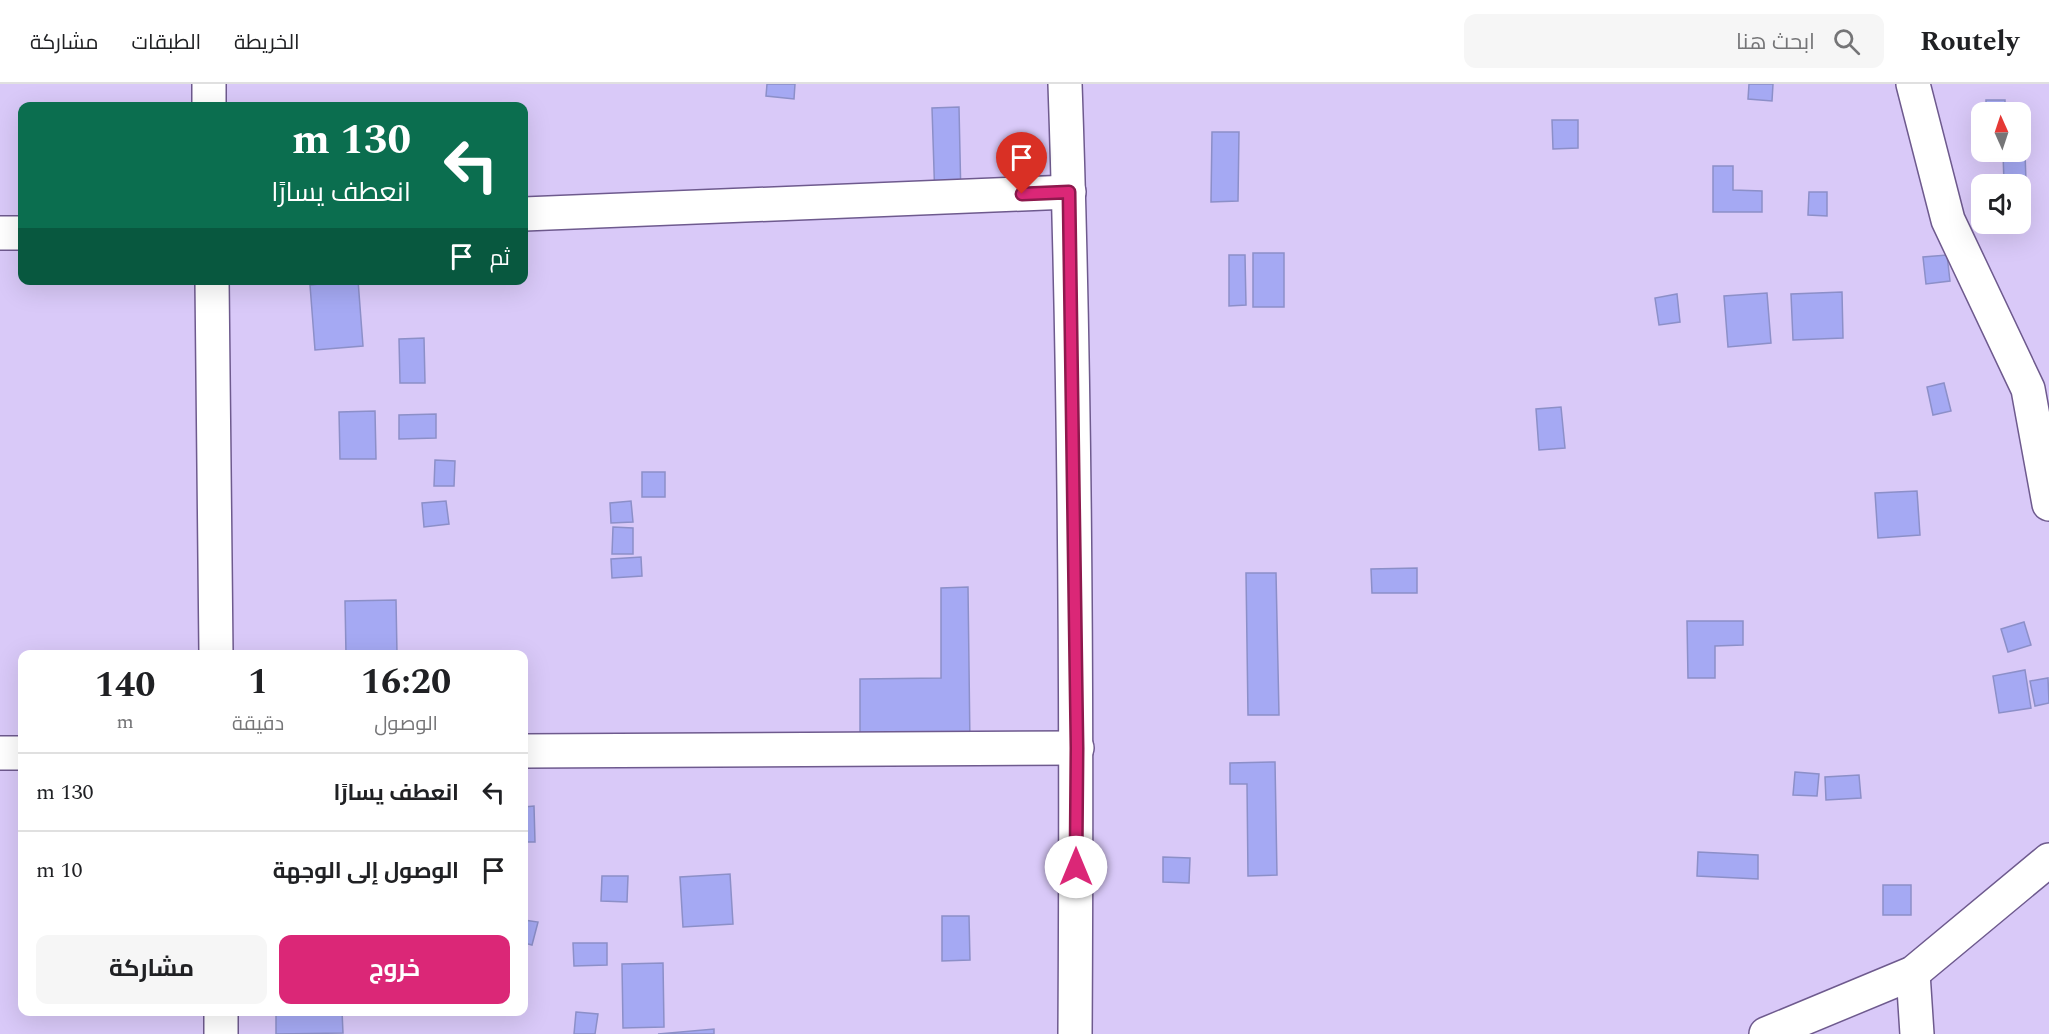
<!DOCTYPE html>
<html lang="ar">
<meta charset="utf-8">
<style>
:root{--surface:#fff;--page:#f6f6f6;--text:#202124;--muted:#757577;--line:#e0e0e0;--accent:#db2777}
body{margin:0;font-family:Spectral,Cairo,serif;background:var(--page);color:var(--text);direction:rtl;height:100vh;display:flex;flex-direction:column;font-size:22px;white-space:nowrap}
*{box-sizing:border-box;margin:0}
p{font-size:20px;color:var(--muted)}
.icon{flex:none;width:33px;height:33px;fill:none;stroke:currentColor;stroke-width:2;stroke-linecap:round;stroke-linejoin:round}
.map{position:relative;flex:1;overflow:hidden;direction:ltr}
.side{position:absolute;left:18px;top:566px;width:510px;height:366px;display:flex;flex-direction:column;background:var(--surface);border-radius:12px;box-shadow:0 6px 24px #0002;direction:rtl}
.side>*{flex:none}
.banner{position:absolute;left:18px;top:18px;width:510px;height:183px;border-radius:12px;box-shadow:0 6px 24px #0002;direction:rtl;background:#0b6e4f;color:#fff;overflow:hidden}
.needle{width:39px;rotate:357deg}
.fabs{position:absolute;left:1971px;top:18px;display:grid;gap:12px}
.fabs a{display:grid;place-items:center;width:60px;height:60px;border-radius:12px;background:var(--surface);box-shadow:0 6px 24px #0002;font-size:30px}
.pin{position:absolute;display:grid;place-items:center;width:51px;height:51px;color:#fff;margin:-62px -26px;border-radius:50% 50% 50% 0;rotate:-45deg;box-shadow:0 0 6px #0007}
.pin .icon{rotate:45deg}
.me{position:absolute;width:66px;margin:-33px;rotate:0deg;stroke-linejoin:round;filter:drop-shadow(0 0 4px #0008)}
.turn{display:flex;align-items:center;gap:21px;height:126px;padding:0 18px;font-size:27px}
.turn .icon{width:78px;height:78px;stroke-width:2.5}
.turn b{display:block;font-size:42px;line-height:51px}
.then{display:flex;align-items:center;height:57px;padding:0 18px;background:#0003;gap:12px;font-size:22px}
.eta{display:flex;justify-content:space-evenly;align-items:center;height:102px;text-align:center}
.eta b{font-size:36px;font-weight:700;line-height:42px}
.button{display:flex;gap:12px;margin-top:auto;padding:12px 18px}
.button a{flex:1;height:69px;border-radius:12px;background:var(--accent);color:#fff;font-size:24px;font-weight:700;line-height:69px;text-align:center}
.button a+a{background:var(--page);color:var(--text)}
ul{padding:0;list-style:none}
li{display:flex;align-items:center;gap:18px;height:78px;padding:0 18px;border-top:2px solid var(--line)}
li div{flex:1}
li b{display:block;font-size:22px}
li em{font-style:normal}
header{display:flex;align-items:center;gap:36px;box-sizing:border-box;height:84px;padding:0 30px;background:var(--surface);border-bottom:2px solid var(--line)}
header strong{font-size:28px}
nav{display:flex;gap:33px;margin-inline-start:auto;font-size:21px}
.search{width:420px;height:54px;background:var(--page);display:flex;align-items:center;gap:15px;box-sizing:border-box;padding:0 21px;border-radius:12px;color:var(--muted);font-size:22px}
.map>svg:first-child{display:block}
.building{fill:#a5a9f3;stroke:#8c8fc8;stroke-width:1.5}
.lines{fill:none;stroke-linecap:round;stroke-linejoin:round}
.street-casing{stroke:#6e5a8e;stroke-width:36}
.secondary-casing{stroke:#6e5a8e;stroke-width:36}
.street{stroke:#fff;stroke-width:33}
.secondary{stroke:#fff;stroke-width:33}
.route-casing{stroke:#8e194d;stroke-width:15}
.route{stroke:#db2777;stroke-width:10}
</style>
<header>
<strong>Routely</strong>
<div class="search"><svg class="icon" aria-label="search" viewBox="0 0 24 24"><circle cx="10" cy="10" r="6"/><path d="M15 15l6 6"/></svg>ابحث هنا</div>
<nav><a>الخريطة</a><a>الطبقات</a><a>مشاركة</a></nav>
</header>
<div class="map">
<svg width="2049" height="950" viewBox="0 0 2049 950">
<rect width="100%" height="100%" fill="#d9c9f8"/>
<!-- building -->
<g class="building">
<path d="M 767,0 L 795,0 L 794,15 L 766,12 Z"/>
<path d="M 1749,0 L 1773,0 L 1772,17 L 1748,15 Z"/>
<rect x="1986" y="16" width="19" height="12"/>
<path d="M 959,23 L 961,116 L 935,117 L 932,24 Z"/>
<path d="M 1552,36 L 1578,36 L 1578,64 L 1553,65 Z"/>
<path d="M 1212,48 L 1239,48 L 1238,117 L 1211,118 Z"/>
<path d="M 2025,68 L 2026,98 L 2004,99 L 2003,69 Z"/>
<path d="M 1713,82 L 1733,82 L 1733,106 L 1762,107 L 1762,128 L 1713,128 Z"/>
<path d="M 1809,108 L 1827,108 L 1827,132 L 1808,131 Z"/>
<rect x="1253" y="169" width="31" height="54"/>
<path d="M 1229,171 L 1245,171 L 1246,221 L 1229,222 Z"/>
<path d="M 1947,171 L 1950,197 L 1926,200 L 1923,173 Z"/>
<path d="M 358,196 L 363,262 L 315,266 L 310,201 Z"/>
<path d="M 1842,208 L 1843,254 L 1793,256 L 1791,210 Z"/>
<path d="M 1767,209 L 1771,259 L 1728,263 L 1724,212 Z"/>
<path d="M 1677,210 L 1680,238 L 1659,241 L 1655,214 Z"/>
<path d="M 424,254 L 425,299 L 400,299 L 399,255 Z"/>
<path d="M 1944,299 L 1951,327 L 1933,331 L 1927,303 Z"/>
<path d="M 1561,323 L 1565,364 L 1539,366 L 1536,325 Z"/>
<path d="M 375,327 L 376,375 L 340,375 L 339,328 Z"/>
<path d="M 436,330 L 436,354 L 399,355 L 399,331 Z"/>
<path d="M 435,376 L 455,377 L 454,402 L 434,402 Z"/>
<rect x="642" y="388" width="23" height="25"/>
<path d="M 1917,407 L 1920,451 L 1878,454 L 1875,409 Z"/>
<path d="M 446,417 L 449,440 L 424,443 L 422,419 Z"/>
<path d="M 631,417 L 633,438 L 611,439 L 610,419 Z"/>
<path d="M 613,443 L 633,444 L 633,470 L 612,470 Z"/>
<path d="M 641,473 L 642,492 L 612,494 L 611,475 Z"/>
<path d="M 1417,484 L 1417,509 L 1372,509 L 1371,485 Z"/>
<path d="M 1246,489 L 1276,489 L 1279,631 L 1248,631 Z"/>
<path d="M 968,503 L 970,661 L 860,663 L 860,595 L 941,594 L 941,504 Z"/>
<path d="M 396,516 L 397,570 L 346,570 L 345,517 Z"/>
<path d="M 1687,537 L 1743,537 L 1743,561 L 1715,562 L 1715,594 L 1688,594 Z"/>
<path d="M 2024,538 L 2031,561 L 2008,568 L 2001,545 Z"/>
<path d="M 2025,586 L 2031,624 L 1999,629 L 1993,592 Z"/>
<path d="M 2048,594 L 2049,619 L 2035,622 L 2030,597 Z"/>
<path d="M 1275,678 L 1277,791 L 1248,792 L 1247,700 L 1230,700 L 1230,679 Z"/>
<path d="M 1795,688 L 1819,690 L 1817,712 L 1793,711 Z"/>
<path d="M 1859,691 L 1861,714 L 1826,716 L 1825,693 Z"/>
<path d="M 534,722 L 535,758 L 524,758 L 524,723 Z"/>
<path d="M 1698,768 L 1758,771 L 1758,795 L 1697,792 Z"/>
<path d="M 1163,773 L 1190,774 L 1189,799 L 1163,798 Z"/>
<path d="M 730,790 L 733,840 L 683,843 L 680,793 Z"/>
<path d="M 602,792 L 628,792 L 627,818 L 601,817 Z"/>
<rect x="1883" y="801" width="28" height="30"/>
<path d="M 942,832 L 969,832 L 970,876 L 942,877 Z"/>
<path d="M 524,836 L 538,838 L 532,861 L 524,859 Z"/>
<path d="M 573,859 L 607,859 L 607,881 L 574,882 Z"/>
<path d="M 663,879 L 664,943 L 623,944 L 622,880 Z"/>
<path d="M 276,927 L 342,927 L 343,949 L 276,950 Z"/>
<path d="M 576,928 L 598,930 L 595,950 L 574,950 Z"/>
<path d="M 714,945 L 714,950 L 658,950 Z"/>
</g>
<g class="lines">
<defs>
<g id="street">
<path d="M 209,0 L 209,22"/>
<path d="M 1913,0 L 1948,136 L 2028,305 L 2049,420"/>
<path d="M 524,130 L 1069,108"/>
<path d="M 0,149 L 22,149"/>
<path d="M 212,196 L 216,570"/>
<path d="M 524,667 L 1077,664"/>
<path d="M 0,669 L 22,669"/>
<path d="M 1913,889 L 1917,950"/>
<path d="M 221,927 L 221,950"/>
<path d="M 1766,950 L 1913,889 L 2049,776"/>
</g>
<path id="secondary" d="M 1065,0 C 1076,316 1077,633 1075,950"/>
</defs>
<!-- street casing -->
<use href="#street" class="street-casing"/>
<!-- secondary casing -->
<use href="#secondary" class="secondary-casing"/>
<!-- street -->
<use href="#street" class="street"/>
<!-- secondary -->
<use href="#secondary" class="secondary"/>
</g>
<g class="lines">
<defs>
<path id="route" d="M 1022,110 L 1069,108 L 1077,664 L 1076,783"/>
</defs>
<!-- route casing -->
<use href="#route" class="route-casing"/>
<!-- route -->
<use href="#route" class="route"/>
</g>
</svg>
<div class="fabs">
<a><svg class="needle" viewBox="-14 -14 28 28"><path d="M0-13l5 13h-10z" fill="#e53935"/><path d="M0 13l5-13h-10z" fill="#757577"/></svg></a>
<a><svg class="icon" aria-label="sound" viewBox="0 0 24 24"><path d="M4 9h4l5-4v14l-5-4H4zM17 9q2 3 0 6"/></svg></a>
</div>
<div class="pin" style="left:1022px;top:110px;background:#d93025"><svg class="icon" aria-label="arrive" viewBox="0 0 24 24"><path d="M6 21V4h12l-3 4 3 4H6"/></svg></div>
<svg class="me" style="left:1076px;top:783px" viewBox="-20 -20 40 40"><circle r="19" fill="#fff"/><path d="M0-13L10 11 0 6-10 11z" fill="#db2777"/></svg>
<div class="banner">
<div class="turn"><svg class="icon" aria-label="left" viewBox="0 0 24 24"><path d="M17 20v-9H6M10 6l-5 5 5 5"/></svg><div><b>130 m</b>انعطف يسارًا</div></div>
<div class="then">ثم<svg class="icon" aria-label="arrive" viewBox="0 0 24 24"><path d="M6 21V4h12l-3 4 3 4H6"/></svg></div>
</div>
<section class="side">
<div class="eta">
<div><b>16:20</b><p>الوصول</p></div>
<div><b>1</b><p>دقيقة</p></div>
<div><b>140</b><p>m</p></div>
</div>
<ul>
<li><svg class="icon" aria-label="left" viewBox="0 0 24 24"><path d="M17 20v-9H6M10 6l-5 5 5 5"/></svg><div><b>انعطف يسارًا</b></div><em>130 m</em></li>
<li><svg class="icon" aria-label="arrive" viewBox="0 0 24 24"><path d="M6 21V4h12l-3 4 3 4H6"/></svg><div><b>الوصول إلى الوجهة</b></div><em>10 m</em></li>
</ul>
<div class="button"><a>خروج</a><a>مشاركة</a></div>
</section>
</div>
